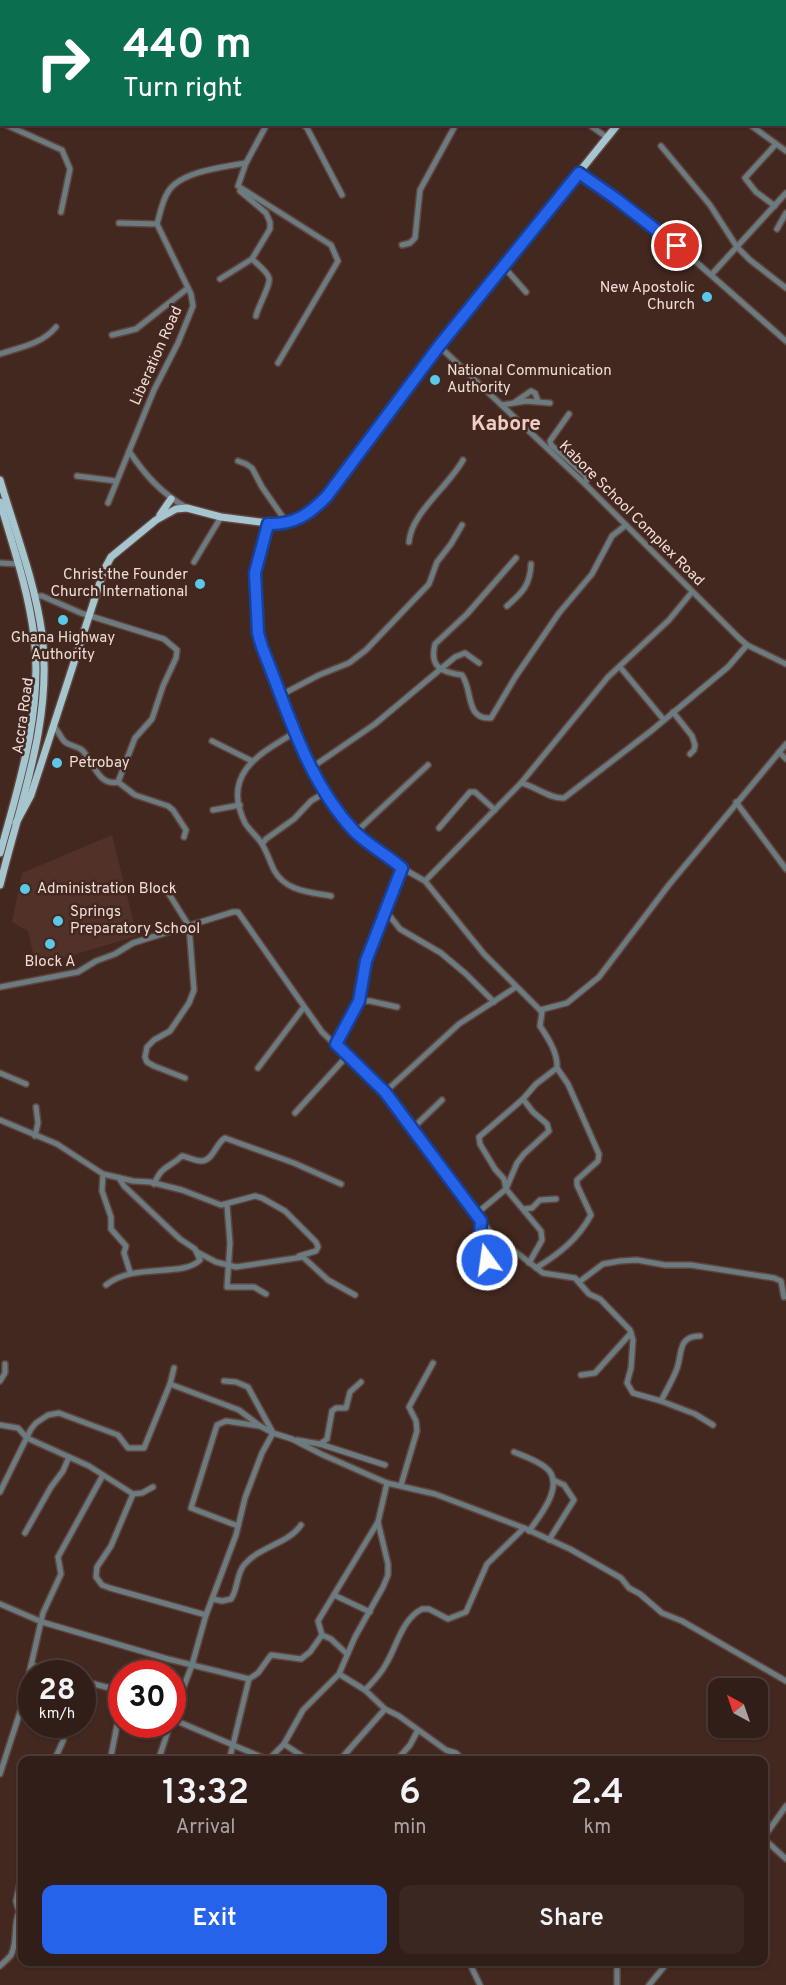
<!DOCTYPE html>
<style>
:root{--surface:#321e18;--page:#3a2721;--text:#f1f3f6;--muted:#a8a2a2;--line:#4d3c37;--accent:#2563eb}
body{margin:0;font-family:Overpass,sans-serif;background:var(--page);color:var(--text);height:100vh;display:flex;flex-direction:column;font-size:22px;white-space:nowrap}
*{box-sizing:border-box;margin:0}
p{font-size:20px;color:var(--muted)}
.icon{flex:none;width:33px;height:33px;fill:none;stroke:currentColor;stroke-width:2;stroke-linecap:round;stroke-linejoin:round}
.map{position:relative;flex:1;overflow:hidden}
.drawer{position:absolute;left:18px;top:1756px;width:750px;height:210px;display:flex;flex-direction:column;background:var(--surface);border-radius:12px;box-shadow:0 2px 4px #0004,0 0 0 2px var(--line)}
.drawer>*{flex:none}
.banner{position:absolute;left:0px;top:0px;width:786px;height:126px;box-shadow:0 2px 4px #0004,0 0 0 2px var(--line);background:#0b6e4f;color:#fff;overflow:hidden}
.needle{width:39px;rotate:320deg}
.controls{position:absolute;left:708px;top:1678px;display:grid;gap:12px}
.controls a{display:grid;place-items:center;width:60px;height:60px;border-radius:12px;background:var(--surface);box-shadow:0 2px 4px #0004,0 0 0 2px var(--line);font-size:30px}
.speed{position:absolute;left:18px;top:1660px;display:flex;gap:12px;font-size:30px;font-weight:700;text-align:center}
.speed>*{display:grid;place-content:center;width:78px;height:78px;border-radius:50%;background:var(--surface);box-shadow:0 2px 4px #0004,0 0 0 2px var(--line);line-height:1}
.speed small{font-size:15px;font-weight:400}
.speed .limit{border:9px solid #d22;background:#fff;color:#111}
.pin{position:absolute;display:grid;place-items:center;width:51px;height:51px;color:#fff;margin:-26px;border:3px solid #fff;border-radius:50%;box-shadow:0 2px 6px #0007}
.me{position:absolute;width:66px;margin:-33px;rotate:346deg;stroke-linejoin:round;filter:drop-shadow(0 0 4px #0008)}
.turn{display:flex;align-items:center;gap:21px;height:126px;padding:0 24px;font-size:27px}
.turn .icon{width:78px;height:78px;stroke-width:2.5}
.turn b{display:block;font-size:42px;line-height:51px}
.eta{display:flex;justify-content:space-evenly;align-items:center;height:102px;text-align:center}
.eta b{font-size:36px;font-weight:600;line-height:42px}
.primary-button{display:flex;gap:12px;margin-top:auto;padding:12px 24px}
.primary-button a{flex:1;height:69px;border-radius:12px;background:var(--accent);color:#fff;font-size:24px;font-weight:600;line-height:69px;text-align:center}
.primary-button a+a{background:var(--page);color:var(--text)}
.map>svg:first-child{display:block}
.built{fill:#523128}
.green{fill:#6b3c2f}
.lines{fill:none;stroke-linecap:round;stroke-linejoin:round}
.minor-casing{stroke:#5f453d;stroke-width:8}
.major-casing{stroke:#5f453d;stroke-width:10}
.minor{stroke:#6b7b7f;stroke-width:5}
.major{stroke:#a5c5cf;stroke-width:7}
.route-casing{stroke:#184099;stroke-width:15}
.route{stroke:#2563eb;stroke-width:10}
.poi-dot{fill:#5ac8e6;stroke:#432820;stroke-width:2}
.labels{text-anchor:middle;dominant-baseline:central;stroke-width:5;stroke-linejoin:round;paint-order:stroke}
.poi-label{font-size:15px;fill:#f0ddd8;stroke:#432820;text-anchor:start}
.street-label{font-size:15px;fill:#f0ddd8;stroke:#432820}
.district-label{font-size:21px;font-weight:bold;fill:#f1cdc2;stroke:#432820}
</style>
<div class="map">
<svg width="786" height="1985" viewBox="0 0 786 1985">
<rect width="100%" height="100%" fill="#432820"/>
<!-- built -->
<path class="built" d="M 112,835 L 137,936 L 36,966 L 28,931 L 12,922 L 22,873 Z"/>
<!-- green -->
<path class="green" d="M 741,0 L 786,0 L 786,48 L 784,2 L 740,1 Z"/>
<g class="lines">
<defs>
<g id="minor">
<path d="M 252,0 L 254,2"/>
<path d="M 405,0 L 407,2"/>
<path d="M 336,2 L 337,0"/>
<path d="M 531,2 L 532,0"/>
<path d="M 608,2 L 609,0"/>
<path d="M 682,2 L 684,0"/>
<path d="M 0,63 L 2,63"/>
<path d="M 784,91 L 786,92"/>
<path d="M 4,124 L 62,150 L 70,169 L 61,212"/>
<path d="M 302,124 L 307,128 L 342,195"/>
<path d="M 588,124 L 608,138"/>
<path d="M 749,124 L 786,151"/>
<path d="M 661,146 L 710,205 L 737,247 L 750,260 L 786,288"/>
<path d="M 246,163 L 238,186 L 331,245 L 338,261 L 278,363"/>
<path d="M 580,173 L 615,198 L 695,261 L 786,341"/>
<path d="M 775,206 L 756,192 L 745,178 L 776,144"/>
<path d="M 119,223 L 157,224"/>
<path d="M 777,229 L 786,213"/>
<path d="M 402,245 L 410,243 L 415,238 L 420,190 L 456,124"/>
<path d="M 252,259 C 257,264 267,271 269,278 C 271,285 258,306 256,316"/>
<path d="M 504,267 L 526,292"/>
<path d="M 712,274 L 786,193"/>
<path d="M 220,279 L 252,259 L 270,229 L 270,222 L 266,213 L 240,191"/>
<path d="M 112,335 L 136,329 L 188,288"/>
<path d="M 439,346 L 584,483 L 739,638 L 747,645 L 786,664"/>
<path d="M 0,354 C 21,347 42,344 56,327"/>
<path d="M 515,402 L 531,391 L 535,393 L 538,401"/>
<path d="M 502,405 L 526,401 L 550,403"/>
<path d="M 569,414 L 550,441 L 551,445 L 585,475 L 587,480 L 584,483"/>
<path d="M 129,451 C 145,475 161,493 187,508"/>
<path d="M 238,461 L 246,464 L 252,468 L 262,487 L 287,523"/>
<path d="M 77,476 L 116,481"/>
<path d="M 108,503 L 154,390 L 178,343 L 193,306 L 191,294 L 157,224 C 160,214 162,201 168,192 C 180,171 225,167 246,163 L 267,124"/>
<path d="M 268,524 L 255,573 L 259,633 L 267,662 L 294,733 L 324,793 L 343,818 L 365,841 L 402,868 L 425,881 L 484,954 L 542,1012 L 540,1026 C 548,1038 558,1053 557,1068 L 536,1084 L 523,1099 L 533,1112 L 547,1124 L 549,1131 L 524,1154 L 517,1163 L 506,1189 L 476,1214"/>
<path d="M 409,542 C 411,513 449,486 463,460"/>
<path d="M 516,558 L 467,614 L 435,644 C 429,668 442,672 462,675 C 473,690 465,720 491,718 L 516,676 L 559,613 L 592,574 L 612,536 L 626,525"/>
<path d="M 194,562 L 221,517"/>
<path d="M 0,563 L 19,564"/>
<path d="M 34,596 L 42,596 L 81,613 L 164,639 L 177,650 L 176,658 L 163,686 L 152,719 L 135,738 L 118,782"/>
<path d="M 507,606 C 523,592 530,585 531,564"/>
<path d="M 620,667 L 664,720"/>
<path d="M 281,695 L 319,675 L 349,663 L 366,650 L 429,584 L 437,562 L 451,544 L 462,525"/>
<path d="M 673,712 L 692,736 L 695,745 L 694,750 L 690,754"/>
<path d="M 54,726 C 58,731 61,738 65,742 C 70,746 77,746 82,750 C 93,760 98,787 118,782 L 135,795 L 168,806 L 173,810 L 186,830 L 184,837"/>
<path d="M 294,733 C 259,754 221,774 245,823 C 250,831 257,836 262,844 C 267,852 270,862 274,870 C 285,891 309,892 331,896"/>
<path d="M 212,741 L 252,761"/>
<path d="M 779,752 L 786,759"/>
<path d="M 311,768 L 375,724 L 455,657 L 465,653 L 479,663"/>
<path d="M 521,783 C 535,786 550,799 564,798 L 651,731 L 728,667 L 747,645"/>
<path d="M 736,802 L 786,869"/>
<path d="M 213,810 L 240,805"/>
<path d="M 439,828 L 470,792 L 475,792 L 495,810"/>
<path d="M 356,832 L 428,765"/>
<path d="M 262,844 L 266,839 L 294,819 L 311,801 L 324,793"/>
<path d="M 425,881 L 521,783 L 608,677 L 669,620 L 692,592"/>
<path d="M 173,888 L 169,894 L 189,926 L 194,990 L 189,1003 L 170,1031 L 154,1040 L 147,1047 L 145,1057 L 147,1062 L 154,1066 L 185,1078"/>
<path d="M 385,910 L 400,929 L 441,953 L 466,974 L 494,1002"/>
<path d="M 0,987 L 78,972 L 96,961 L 115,954 L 133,943 L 233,912 L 238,912 L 322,1032 L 385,1092 L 491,1233 L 543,1273 L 575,1278 L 589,1294 L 600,1299 L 630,1330 L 633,1340 L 631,1368 L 627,1383 L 633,1393 L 661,1401 L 695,1414 L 713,1425"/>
<path d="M 359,1001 L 370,1001 L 397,1007"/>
<path d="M 540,1010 L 567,1003 L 599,977 L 668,886 L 786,744"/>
<path d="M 336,1044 L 359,1001 L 366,961 L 402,868"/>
<path d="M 258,1068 L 304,1007"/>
<path d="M 0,1073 L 26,1084"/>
<path d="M 385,1092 L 459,1024 L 516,987"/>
<path d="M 523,1099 L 479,1137 L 480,1144 L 495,1169 L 504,1179 L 506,1189 L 541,1231 L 542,1240 L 529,1263"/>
<path d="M 295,1113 L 347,1056"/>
<path d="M 0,1120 L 57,1144 L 103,1174 L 133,1181 L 150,1182 L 182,1190 L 221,1205 L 255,1196 L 262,1198 L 285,1211 L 316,1242 L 318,1247 L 316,1251 L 299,1256"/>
<path d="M 413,1128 L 442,1100"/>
<path d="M 35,1136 L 38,1123 L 36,1107"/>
<path d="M 103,1174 L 102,1191 L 111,1217 L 111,1229 L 126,1246 L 124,1253 L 130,1272"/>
<path d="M 154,1184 C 163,1164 168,1169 182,1156 C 188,1157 195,1161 201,1161 C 213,1161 216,1143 225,1138 L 294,1163 L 341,1184"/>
<path d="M 227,1205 L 230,1243 L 227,1287 L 254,1287 L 266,1294"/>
<path d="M 524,1209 L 532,1208 L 540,1200 L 556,1199"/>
<path d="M 481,1221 L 480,1234 L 491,1273"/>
<path d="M 197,1252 L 216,1262 L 236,1267 L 303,1257 L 328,1280 L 355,1295"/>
<path d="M 536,1268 C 559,1254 578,1239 591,1215 L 577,1185 L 577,1180 L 598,1161 L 599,1154 L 568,1084 L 557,1068"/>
<path d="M 579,1282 L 603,1264 L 620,1261 L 637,1260 L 665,1265 L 691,1265 L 774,1278 L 781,1281 L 784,1297"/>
<path d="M 106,1285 C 134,1262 182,1278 200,1260 L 195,1249 L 180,1239 L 124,1186 L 119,1178"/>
<path d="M 581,1375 L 595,1373 L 631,1333"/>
<path d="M 0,1381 L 5,1373 L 5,1364"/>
<path d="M 224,1381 L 236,1382 L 248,1387 L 272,1431"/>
<path d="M 170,1384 L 239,1410 L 260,1426 L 273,1433 L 292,1439 L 321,1454 L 387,1483 L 435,1494 L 524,1528 L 570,1549 L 621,1578 L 629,1588 L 640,1594 L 662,1613 L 682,1621 L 786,1681"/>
<path d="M 661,1401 C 666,1391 672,1381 676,1371 C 683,1356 676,1336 700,1336"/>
<path d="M 0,1425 L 18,1428 L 27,1438 L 89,1466 L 133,1494 L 142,1493 L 153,1487"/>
<path d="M 297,1440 L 320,1444 L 385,1465"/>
<path d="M 320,1444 L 327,1439 L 332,1411 L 336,1408 L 346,1408 L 350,1392 L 361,1382"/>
<path d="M 514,1452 C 524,1456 536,1460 545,1467 C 567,1483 540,1516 529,1531"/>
<path d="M 401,1485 L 417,1431 L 416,1421 L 409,1407 L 433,1363"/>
<path d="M 0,1492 L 31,1429 L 36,1423 L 48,1415 L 59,1413 L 118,1435 L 128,1448 L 144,1448 L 170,1384 L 174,1368"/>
<path d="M 133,1494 L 111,1546 L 97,1567 L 96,1577 L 102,1585 L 110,1588 L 206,1615"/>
<path d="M 238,1526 L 191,1508 L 217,1425 L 226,1421 L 260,1426"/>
<path d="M 25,1533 L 51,1487 L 63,1471 L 69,1457"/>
<path d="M 549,1540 L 574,1500 L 564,1485 L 553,1480"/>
<path d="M 334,1595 L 370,1612"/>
<path d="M 213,1599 L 222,1601 L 231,1599 C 238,1589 236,1575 244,1565 C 260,1546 288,1544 301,1525"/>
<path d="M 0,1604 L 42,1622 L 168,1659 L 249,1679 L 258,1673 L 271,1655 L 301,1659 L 310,1652 L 322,1635"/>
<path d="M 347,1654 L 331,1639 L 322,1635 L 318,1621 L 378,1522 L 387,1483"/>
<path d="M 31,1665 L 66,1674"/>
<path d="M 339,1674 L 365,1690 L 385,1709 L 399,1716 L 446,1750 L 456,1753 L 464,1761"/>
<path d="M 82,1681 L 122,1691"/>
<path d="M 365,1690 C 373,1682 381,1674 386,1664 C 397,1646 402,1619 422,1609 L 429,1609 L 448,1619 L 466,1612 L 487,1564 L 524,1528"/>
<path d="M 172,1717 L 192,1665 L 206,1615 L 236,1535 L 245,1498 L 262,1453 L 273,1433"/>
<path d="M 172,1719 L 266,1759 L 270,1758 L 284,1744 L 303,1710 L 339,1674 L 355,1637 L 383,1587 L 388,1575 L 388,1564 L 378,1522"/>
<path d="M 284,1744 L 308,1760"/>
<path d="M 54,1761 L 63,1741 L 67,1725"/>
<path d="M 110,1761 L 122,1700"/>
<path d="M 158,1761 L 170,1725"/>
<path d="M 229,1761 L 249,1679"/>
<path d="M 339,1761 L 385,1709"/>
<path d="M 396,1761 L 410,1745 L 418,1730"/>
<path d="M 0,1774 L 21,1709 L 43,1613 L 61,1574 L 58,1557 L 103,1475"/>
<path d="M 764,1837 L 786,1806"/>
<path d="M 764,1839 L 786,1859"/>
<path d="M 469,1962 L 480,1985"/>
<path d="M 0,1966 C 3,1963 8,1959 11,1955 C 18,1942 13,1925 19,1912 L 16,1901 L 22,1874"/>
<path d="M 617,1985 L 617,1962"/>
<path d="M 649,1985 L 668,1962"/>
</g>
<g id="major">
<path d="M 32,2 L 32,0"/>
<path d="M 38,2 L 38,0"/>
<path d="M 713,2 L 714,0"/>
<path d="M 0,94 L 2,90"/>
<path d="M 0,113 L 2,109"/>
<path d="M 0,480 C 15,531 35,582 42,634 C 53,720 20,803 0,885"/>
<path d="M 0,502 C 13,546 28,589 34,636 C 43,709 20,782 0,853"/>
<path d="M 160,515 L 171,499"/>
<path d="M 16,823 L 31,795 L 104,570 L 111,557 L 156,520 L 176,509 L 187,508 L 221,517 L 276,524 L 298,520 L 313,511 L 327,496 L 439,346 L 618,124"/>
</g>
</defs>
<!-- minor casing -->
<use href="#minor" class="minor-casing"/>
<!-- major casing -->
<use href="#major" class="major-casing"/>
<!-- minor -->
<use href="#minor" class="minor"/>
<!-- major -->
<use href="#major" class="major"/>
</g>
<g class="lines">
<defs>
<path id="route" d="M 487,1260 L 480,1234 L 481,1221 L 385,1092 L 336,1044 L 359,1001 L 366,961 L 402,868 C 387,855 368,845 354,831 C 306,779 288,711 262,647 L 258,633 L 255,573 L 268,524 C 294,525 310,514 327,496 L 439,346 L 579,173 L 615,198 L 677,246"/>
</defs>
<!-- route casing -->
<use href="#route" class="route-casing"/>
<!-- route -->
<use href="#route" class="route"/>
</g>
<!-- markers -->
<g class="poi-dot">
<circle cx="707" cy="297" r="6"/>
<circle cx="435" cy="380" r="6"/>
<circle cx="200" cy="584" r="6"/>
<circle cx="63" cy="620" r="6"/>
<circle cx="57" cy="763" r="6"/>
<circle cx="25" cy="889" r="6"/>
<circle cx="58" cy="921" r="6"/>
<circle cx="50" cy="944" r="6"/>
</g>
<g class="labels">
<!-- poi labels -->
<g class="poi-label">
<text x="695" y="288" text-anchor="end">New Apostolic<tspan x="695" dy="17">Church</tspan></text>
<text x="447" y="371">National Communication<tspan x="447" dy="17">Authority</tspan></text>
<text x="188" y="575" text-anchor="end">Christ the Founder<tspan x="188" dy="17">Church International</tspan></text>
<text x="63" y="638" text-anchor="middle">Ghana Highway<tspan x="63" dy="17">Authority</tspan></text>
<text x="69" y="763">Petrobay</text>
<text x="37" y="889">Administration Block</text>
<text x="70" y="912">Springs<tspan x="70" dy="17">Preparatory School</tspan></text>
<text x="50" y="962" text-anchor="middle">Block A</text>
</g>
<!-- street labels -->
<g class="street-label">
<text transform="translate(157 356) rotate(-66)">Liberation Road</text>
<text transform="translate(631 514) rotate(45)">Kabore School Complex Road</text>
<text transform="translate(24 716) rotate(-82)">Accra Road</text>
</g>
<!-- district labels -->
<g class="district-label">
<text x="506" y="424">Kabore</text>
</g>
</g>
</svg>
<div class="controls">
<a><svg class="needle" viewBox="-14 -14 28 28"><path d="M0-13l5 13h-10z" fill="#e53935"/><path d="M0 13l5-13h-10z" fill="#a8a2a2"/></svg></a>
</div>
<div class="speed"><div>28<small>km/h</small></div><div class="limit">30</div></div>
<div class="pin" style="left:677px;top:246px;background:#d93025"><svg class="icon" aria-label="arrive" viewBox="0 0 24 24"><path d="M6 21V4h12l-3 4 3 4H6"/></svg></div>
<svg class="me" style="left:487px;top:1260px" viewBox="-20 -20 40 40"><circle r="17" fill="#2563eb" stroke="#fff" stroke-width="3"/><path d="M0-11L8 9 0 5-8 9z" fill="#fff"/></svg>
<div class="banner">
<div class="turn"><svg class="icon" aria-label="right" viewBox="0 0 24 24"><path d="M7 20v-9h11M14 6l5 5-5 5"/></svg><div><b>440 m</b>Turn right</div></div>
</div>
<section class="drawer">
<div class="eta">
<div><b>13:32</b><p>Arrival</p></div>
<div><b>6</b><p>min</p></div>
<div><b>2.4</b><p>km</p></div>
</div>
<div class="primary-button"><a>Exit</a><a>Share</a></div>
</section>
</div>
